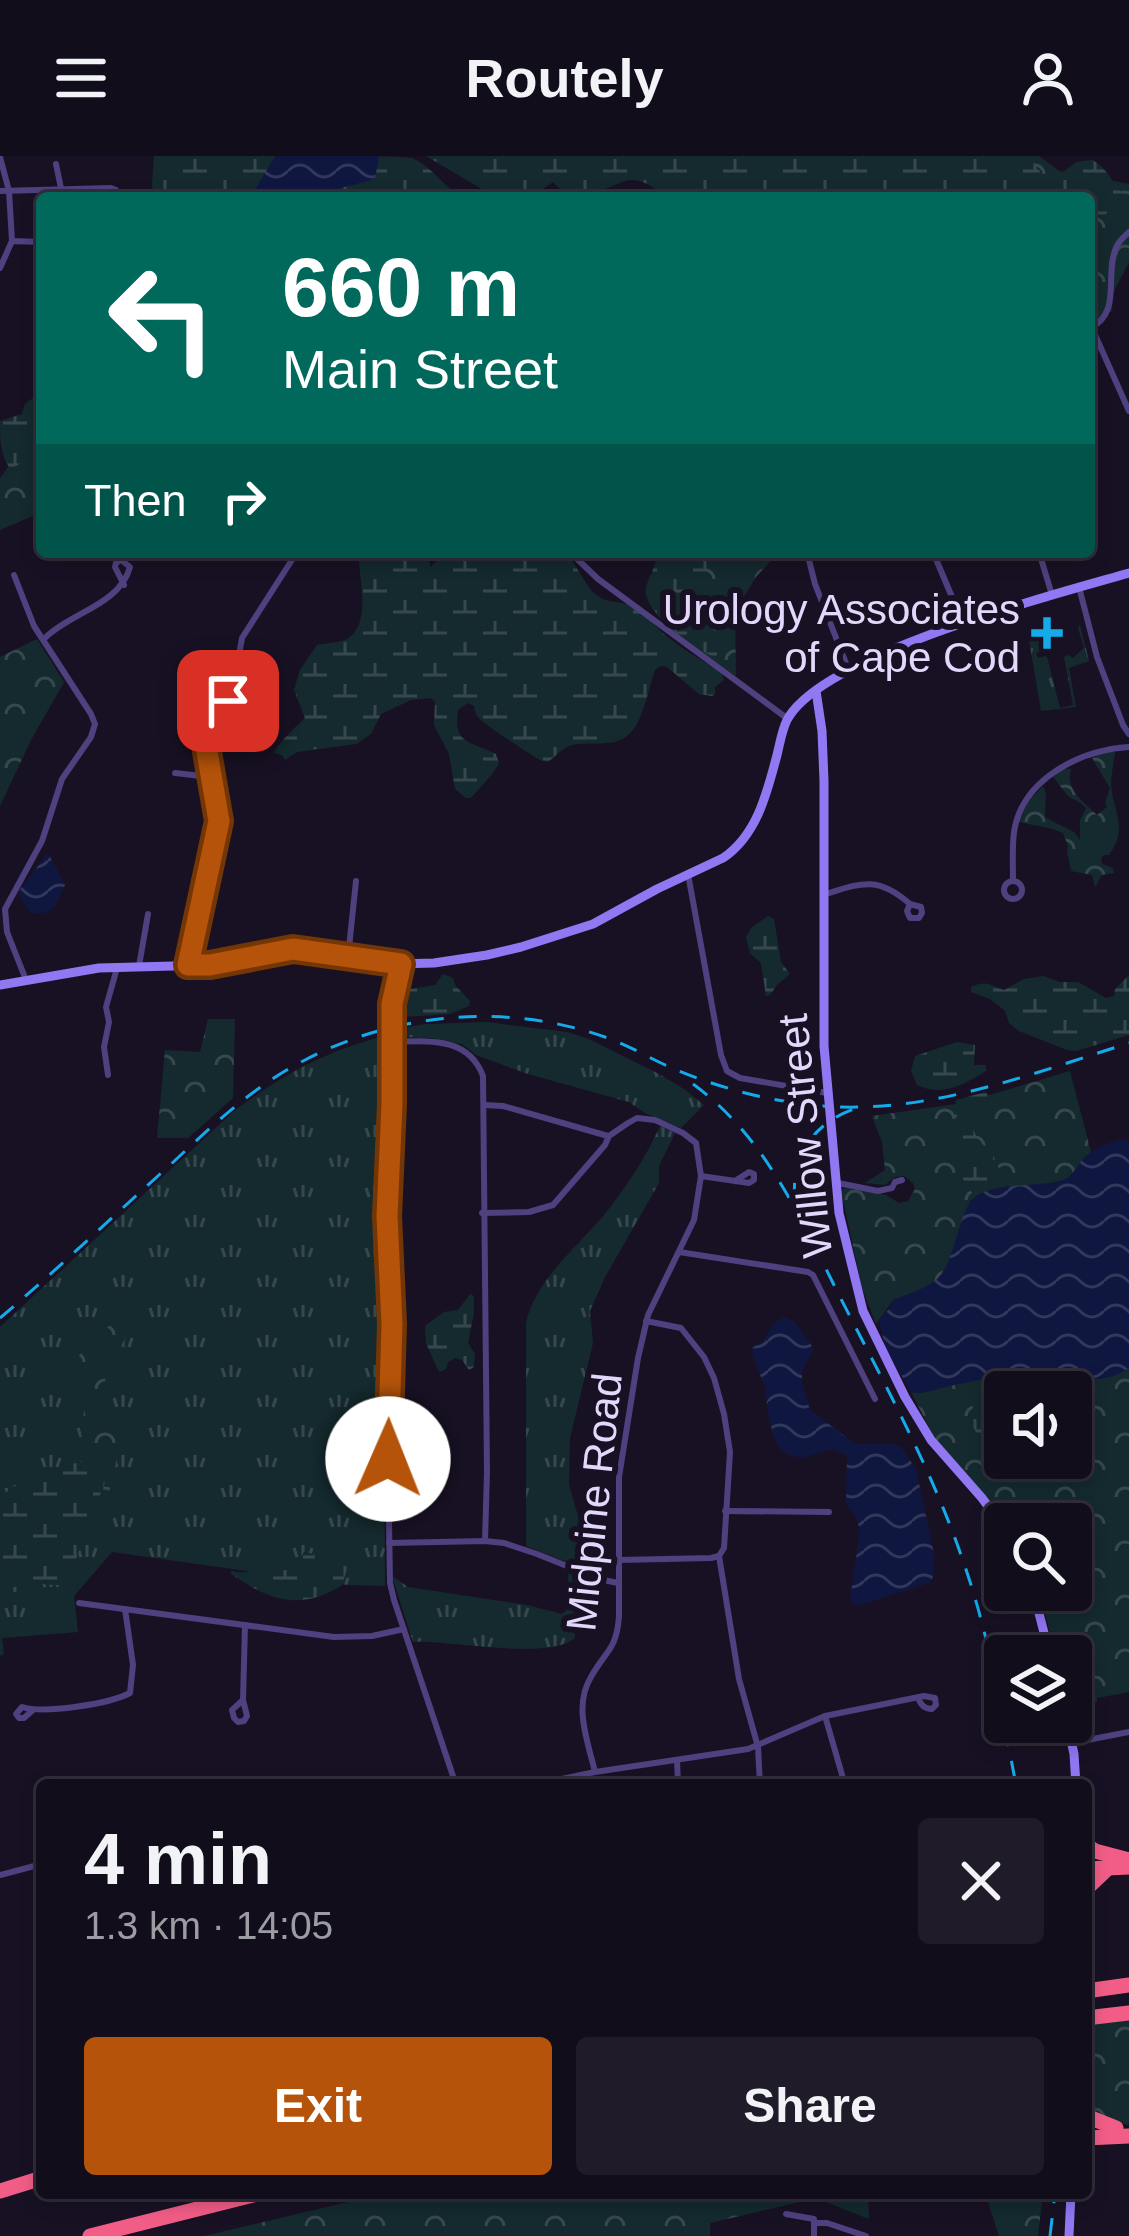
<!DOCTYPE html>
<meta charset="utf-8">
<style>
:root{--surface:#120d1b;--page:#1f1b28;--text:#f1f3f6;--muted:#9c9ca3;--line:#312d3a;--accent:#b45309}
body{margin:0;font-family:Helvetica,sans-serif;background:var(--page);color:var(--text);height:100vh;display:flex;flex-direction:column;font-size:45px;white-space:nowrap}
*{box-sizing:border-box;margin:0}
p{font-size:39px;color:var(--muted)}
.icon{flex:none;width:66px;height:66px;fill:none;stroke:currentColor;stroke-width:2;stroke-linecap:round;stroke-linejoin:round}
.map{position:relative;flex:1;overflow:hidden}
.sheet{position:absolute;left:36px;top:1623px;width:1056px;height:420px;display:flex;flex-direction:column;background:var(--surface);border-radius:12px;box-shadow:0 6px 18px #0003,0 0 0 3px var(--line)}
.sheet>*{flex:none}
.hud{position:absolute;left:36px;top:36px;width:1059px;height:366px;border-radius:12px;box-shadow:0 6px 18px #0003,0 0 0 3px var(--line);background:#00695c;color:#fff;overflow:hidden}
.fabs{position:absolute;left:984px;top:1215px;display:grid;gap:24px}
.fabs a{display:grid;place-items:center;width:108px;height:108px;border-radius:12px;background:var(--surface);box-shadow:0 6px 18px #0003,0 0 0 3px var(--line);font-size:60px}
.pin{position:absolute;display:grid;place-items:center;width:102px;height:102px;color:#fff;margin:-51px;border-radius:24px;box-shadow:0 6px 18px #0006}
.me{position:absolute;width:132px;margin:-66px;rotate:1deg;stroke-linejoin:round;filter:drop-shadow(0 0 9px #0008)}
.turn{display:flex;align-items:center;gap:42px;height:252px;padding:0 48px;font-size:54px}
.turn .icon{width:156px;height:156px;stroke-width:2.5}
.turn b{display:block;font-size:84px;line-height:102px}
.then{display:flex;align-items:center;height:114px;padding:0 48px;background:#0003;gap:24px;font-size:45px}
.round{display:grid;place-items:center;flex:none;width:126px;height:126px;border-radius:12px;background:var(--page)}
.summary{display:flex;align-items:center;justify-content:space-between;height:204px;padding:0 48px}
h1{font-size:72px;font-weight:700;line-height:90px}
.cta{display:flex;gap:24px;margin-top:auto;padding:24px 48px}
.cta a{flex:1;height:138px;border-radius:12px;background:var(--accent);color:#fff;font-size:48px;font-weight:700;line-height:138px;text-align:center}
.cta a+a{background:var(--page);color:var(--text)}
header{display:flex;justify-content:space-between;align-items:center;height:156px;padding:0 48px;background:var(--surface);font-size:54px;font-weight:700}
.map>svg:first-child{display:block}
.grass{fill:url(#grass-tufts)}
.forest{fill:url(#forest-crowns);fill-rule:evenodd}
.wetland{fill:url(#wetland-marsh)}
.water{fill:url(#water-waves)}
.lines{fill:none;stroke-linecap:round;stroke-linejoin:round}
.minor{stroke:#4f407f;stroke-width:6}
.secondary{stroke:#9277f3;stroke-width:9}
.motorway{stroke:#f15d87;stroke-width:15}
.rail{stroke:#14abeb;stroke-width:3;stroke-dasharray:18 15;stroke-linecap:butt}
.route-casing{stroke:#753606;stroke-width:30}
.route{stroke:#b45309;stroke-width:21}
.poi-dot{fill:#14abeb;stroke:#181124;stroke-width:4.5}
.labels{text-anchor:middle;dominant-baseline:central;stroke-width:12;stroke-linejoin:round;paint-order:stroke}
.poi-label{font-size:42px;fill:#e3d8fc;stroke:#181124;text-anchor:end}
.street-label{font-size:42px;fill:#e3d8fc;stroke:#181124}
</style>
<header><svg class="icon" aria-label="menu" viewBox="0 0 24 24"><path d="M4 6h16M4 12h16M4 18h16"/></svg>Routely<svg class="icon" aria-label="person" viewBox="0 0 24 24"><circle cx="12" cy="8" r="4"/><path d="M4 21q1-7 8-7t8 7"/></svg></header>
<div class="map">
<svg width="1129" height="2080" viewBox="0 0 1129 2080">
<defs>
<pattern id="grass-tufts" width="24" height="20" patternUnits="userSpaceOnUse" patternTransform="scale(3)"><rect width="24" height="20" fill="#142a2e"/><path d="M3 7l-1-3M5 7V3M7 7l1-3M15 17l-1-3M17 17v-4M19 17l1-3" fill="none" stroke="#36484d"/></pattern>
<pattern id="forest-crowns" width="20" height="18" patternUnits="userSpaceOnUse" patternTransform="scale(3)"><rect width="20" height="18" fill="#142a2e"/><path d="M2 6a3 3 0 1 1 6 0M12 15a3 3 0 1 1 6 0" fill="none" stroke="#36484d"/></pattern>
<pattern id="wetland-marsh" width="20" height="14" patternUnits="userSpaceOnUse" patternTransform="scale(3)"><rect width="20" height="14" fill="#142a2e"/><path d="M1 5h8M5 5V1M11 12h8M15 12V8" fill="none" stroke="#36484d"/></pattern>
<pattern id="water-waves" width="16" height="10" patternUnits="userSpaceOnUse" patternTransform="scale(3)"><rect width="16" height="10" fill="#0f1740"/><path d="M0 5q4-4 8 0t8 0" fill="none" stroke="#32385c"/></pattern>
</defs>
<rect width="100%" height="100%" fill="#181124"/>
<!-- grass -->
<g class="grass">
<path d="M 1080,469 L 1089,505 L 1069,512 L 1076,551 L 1041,555 L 1027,472 L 1037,470 L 1045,494 L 1036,497 L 1038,502 L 1046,500 L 1048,504 L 1060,552 L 1073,549 L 1064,501 L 1068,499 L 1073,502 L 1084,492 L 1078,472 Z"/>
<path d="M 487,866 L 567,876 L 589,883 L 659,918 L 684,933 L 704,949 L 681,972 L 645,957 L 629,946 L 528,918 L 476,899 L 462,888 L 430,882 L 397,881 L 397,873 L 426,868 Z"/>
<path d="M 387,879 L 383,1047 L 388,1138 L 384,1276 L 385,1430 L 348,1429 L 112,1396 L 74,1440 L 78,1476 L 2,1482 L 4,1498 L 0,1500 L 0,1171 L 233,956 C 285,917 324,896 387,879 Z"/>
<path d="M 660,970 L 675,977 L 659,1010 L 659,1027 L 605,1121 L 590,1155 L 593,1187 L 570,1282 L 569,1328 L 583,1378 L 575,1409 L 526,1390 L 526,1167 C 535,1125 576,1092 604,1059 C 626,1032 646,1001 660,970 Z"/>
<path d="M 568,1417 L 573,1419 L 575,1482 C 548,1505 450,1484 413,1486 L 392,1420 L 408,1431 L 527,1449 L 562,1458 L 569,1452 Z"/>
</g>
<!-- forest -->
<g class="forest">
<path d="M 986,0 L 1039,0 L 1059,15 L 1129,28 L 1129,106 L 1113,137 L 1112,155 L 1093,167 L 1089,176 L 1089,42 Z"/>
<path d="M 42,265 L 42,356 L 0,374 L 0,322 Z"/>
<path d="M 712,396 L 779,396 L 756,421 L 735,455 L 736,520 L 684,485 Z"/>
<path d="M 37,483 L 64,526 L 31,584 L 0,650 L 0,501 Z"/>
<path d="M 1111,594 L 1115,596 C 1114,606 1111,618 1111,628 C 1113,658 1129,669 1109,699 L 1104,699 L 1101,702 L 1102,708 L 1113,712 L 1114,717 L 1102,719 L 1095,731 L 1092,719 L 1071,715 L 1067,695 L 1068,690 L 1063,677 C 1048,670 1035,670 1019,666 L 1028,646 L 1043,630 C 1049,640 1043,650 1046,662 L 1074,676 L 1080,684 L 1080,664 L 1086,653 L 1082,648 L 1068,640 L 1053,621 L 1062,613 L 1071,613 C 1065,634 1083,645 1097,659 L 1107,651 L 1105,647 L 1110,632 L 1092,602 Z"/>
<path d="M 208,863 L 235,863 L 233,942 L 188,982 L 157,982 L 165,894 L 200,896 Z"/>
<path d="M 1070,915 L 1091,996 L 1066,1024 L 1029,1032 L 1023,1029 L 984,1036 L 970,1045 L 954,1097 L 941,1119 L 931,1130 L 893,1144 L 876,1168 L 862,1132 L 841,1035 L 845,1032 L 886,1039 L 899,1047 L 908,1045 L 915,1033 L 913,1027 L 904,1020 L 895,1021 L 885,1029 L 865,1027 L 885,1014 L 882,986 L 872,960 L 963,947 Z"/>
<path d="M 121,1158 L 126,1161 C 133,1188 104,1206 104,1234 C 105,1246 114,1259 117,1271 C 120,1285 115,1325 108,1337 L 103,1337 L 105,1306 L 100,1304 L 80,1306 L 84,1293 L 81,1277 L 85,1248 C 79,1236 63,1231 59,1219 Z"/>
<path d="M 1129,1212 L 1129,1536 L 1097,1542 L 1097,1546 L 1071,1558 L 1071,1500 L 1056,1500 L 1039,1434 L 1071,1434 L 1071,1368 L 1009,1368 L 934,1281 L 911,1236 C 925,1239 935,1233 949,1230 C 977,1224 1007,1218 1035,1216 C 1071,1213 1090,1236 1129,1212 ZM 1005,1236 L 1071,1236 L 1071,1302 L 1005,1302 Z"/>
<path d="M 1129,1863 L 1129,1969 L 1100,1964 L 1086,1956 L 1086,1869 Z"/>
<path d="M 386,2037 L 868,2037 L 869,2063 L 816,2042 L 710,2067 L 710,2080 L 204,2080 Z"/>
<path d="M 985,2037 L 1043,2037 L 1038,2080 L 999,2080 Z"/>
</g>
<!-- wetland -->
<g class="wetland">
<path d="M 154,0 L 303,0 L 259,42 L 154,42 L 152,29 Z"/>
<path d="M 335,0 C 354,0 396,0 412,2 C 434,11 444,34 466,42 L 278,42 Z"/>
<path d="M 426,0 L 1029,0 L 1045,23 L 1053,24 L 1076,6 L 1092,4 C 1110,13 1113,32 1129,42 L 1129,55 C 1114,52 1103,62 1089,60 L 1089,42 L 659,42 L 658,35 C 651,29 640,23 629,24 C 626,24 613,30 610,31 C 589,39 568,44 553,26 L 530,42 L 497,42 Z"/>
<path d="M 42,235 C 42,276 51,291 11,313 C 0,301 0,281 0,265 L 22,258 L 25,248 Z"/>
<path d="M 373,396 L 426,396 L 431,411 L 441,400 L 438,396 L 564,396 C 578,408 585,432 599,441 C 610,448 624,444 636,452 C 647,459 655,470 664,478 C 682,493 702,505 721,516 L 724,524 L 715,531 L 715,538 L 712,540 L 699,538 L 667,511 L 661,510 L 655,514 C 649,531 644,558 635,571 C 619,595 596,584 572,589 C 562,592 555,601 548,606 L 540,604 C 530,598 480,566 477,560 C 475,557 475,553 474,550 L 468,547 L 458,554 C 453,589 470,585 496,598 L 499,607 C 495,616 479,633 471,642 L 466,642 L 455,633 L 449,598 L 434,569 L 435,546 L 431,542 L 411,544 L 381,558 L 371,578 L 356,588 L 297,596 L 285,604 L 282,599 L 274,597 C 277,588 297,570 305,562 L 294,534 L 300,514 L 317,489 C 326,487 340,487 347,483 C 371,469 360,426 359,404 Z"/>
<path d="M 657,396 L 719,396 C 699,415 692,462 719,478 L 718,502 C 698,497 641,455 646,432 C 649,419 657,410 657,396 Z"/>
<path d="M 768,760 L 774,763 L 781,806 L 790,818 L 777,829 L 770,839 L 766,840 L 761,807 L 750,797 L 746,782 L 751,772 Z"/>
<path d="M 443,818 L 453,822 L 455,829 L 470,845 L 469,850 L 450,858 L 402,861 L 404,834 L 435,829 Z"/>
<path d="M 1129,819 L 1129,879 L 1076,895 L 1067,894 L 1019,875 L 1009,867 L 1005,855 L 999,850 L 990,843 L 971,836 L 971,831 C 988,824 988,829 1004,834 L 1024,823 L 1043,820 L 1060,826 L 1078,826 L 1106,842 L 1114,840 L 1115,833 Z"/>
<path d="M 957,886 L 975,889 L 974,909 L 986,909 L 986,915 C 963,929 943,941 917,929 L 911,915 L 915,900 Z"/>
<path d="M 985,936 L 997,943 L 996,950 L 976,959 L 971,968 L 978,984 L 992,997 L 1002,1019 L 1020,1029 L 984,1036 L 976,1041 C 952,1015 966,1012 960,984 C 957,969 953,960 956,944 Z"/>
<path d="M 470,1138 L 474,1140 L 474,1157 L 468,1187 L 475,1198 L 474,1211 L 469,1214 L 462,1204 L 455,1202 L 448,1206 L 446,1213 L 439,1216 L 426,1187 L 425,1170 L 444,1156 L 458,1154 Z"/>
<path d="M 982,1235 L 1005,1238 L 1005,1302 L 1064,1302 L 1064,1313 L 1058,1325 C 1025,1332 1004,1309 985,1286 C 980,1280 976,1278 973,1270 C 970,1262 973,1250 975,1241 Z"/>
<path d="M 92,1304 L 105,1306 C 109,1330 100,1335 93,1355 C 91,1362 92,1370 89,1376 C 86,1386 78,1393 76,1404 L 83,1411 L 69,1430 L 41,1428 L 12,1437 L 0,1423 L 0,1342 C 23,1319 61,1309 92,1304 Z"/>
<path d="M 304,1396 L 314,1398 L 317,1409 L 332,1414 L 340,1411 L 342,1406 L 348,1410 L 342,1429 C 301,1456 268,1444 230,1417 L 232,1415 C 245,1419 249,1414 261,1414 C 287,1412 288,1422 304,1396 Z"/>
</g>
<!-- water -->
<g class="water">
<path d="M 275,0 L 379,0 L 375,23 L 303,42 L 257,42 L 256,32 Z"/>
<path d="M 48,697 L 65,729 L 54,752 L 44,757 L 30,757 L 18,736 Z"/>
<path d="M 1123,983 L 1129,985 L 1129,1212 C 1090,1236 1071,1213 1035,1216 C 1007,1218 977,1224 949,1230 C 935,1233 925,1239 911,1236 L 885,1191 L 879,1163 L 888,1154 L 893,1144 C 950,1123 943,1122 961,1067 C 964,1058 967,1048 974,1042 C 993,1025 1039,1032 1063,1024 C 1073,1021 1076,1012 1082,1004 C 1093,992 1107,987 1123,983 Z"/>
<path d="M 784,1161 L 795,1166 L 812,1190 L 813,1194 L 802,1215 L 802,1227 L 810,1254 L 855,1288 L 893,1288 L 901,1291 L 916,1313 L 934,1398 L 933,1421 L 929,1427 L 860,1449 L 856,1449 L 850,1443 L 860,1375 L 856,1360 L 846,1348 L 847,1300 L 832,1293 C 823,1295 812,1300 803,1301 C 767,1303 770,1252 764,1229 C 760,1216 753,1206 752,1192 L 764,1184 L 773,1168 Z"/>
</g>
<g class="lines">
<!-- minor -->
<g class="minor">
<path d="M 0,1 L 9,35 L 12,85"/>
<path d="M 56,8 L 63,42"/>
<path d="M 0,35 L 111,32 L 116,34 L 120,42"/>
<path d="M 0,112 L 12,85 L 42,86"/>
<path d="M 1092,172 L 1129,255"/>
<path d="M 1089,173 C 1123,157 1104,119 1116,92 C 1119,84 1124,81 1129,76"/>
<path d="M 570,396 L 598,423 L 788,563"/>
<path d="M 807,396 L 815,428 L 849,515"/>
<path d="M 933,396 L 963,467"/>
<path d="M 1039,396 L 1052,439"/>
<path d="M 14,419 L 34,470 L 91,558 L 95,568 L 91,581 L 62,623 L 42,685 L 5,753 L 7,776 L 26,824"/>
<path d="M 1079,431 L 1097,501 L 1123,569 L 1129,578"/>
<path d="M 44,483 C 69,457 120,449 130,411 L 121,404 L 116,407 L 115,411 L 124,429"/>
<path d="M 175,617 L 210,621"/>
<path d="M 688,718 L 721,899 L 727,915 L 740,922 L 827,937"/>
<path d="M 1013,725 C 1013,709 1012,692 1014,676 C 1022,623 1080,594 1129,591"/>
<circle cx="1013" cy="734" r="9"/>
<path d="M 823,739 C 861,727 877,719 910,748 L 907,755 L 910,762 L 919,762 L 922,757 L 921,751 L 910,748"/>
<path d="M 348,801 L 356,725"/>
<path d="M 391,808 L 392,948 L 387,1060 L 392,1168 L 388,1303 L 390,1427 L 394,1444 L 456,1629"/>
<path d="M 139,810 L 148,758"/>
<path d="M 188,810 L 219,665 L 217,642 L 207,610 L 209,587 L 232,538 L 242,482 L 297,396"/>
<path d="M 395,838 L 401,808"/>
<path d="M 392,886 C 428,885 468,880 483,920 L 487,1316 L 485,1385"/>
<path d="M 108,919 L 104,891 L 109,866 L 106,851 L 117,812"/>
<path d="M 484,949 L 503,950 L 608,980"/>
<path d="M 701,1020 L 749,1027 L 754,1024 L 754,1018 L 749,1016 L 735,1025"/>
<path d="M 838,1027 L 878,1035 L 892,1032 L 895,1026 L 902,1024"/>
<path d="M 482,1057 L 529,1056 L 553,1049 L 605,989 L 609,980 L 628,967 L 637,962 L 655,964 L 683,977 L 696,987 L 701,1020 L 694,1064 L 648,1159 L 638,1202 L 619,1321 L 619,1461 C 616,1495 606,1494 591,1521 C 573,1550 588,1586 595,1616"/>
<path d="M 679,1096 L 808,1116 L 813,1119 L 875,1243"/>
<path d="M 725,1355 L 829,1356"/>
<path d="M 389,1387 L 485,1385 L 504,1387 L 537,1398 L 599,1423 L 618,1427"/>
<path d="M 719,1400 L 739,1523 L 758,1591 L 760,1629"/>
<path d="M 618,1404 L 711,1402 L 719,1400 L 724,1392 L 730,1296 L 724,1258 L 714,1222 L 704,1201 L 681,1172 L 646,1165"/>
<path d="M 79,1447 L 334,1481 L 372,1480 L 404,1473"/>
<path d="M 243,1544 L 232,1554 L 234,1562 L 238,1566 L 244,1565 L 247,1560 L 243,1544 L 245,1469"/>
<path d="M 33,1554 L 24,1562 L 19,1562 L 16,1558 L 22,1551 C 44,1558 109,1548 130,1537 L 133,1509 L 125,1453"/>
<path d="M 825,1560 L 845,1629"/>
<path d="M 1072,1587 L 1129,1576"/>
<path d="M 677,1604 L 678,1629"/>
<path d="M 443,1629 L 480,1629"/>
<path d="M 533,1629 L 595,1616 L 748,1593 L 825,1560 L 924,1540 L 935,1542 L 936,1549 L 932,1553 C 924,1553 920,1548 918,1541"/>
<path d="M 0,1719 L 42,1708"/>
<path d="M 786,2058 L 814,2063 L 814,2080"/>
<path d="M 816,2067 L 827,2067 L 866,2080"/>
</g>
<!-- secondary -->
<g class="secondary">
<path d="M 816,535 L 822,575 L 824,625 L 824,890 L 839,1057 L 863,1155 L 905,1241 L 931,1284 L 982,1342 L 1005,1374"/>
<path d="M 0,829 L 99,812 L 210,809 L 281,794 L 322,796 L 396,808 L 434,807 L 487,799 L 521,791 L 593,768 L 657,733 L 723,702 C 757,679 767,637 777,599 C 780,587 782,574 787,564 C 822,498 1056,438 1129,417"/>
<path d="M 1033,1434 L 1050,1500"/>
<path d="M 1067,1566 L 1074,1598 L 1076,1629"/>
<path d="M 1069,2080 L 1071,2037"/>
</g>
<!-- motorway -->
<g class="motorway">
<path d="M 1086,1689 L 1095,1695 L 1129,1704"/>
<path d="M 1086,1713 L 1129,1711"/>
<path d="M 1086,1733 L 1106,1714"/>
<path d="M 1086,1835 L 1129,1829"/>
<path d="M 1086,1862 L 1129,1857"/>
<path d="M 1086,1960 L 1116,1972"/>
<path d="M 1086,1982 L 1129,1980"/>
<path d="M 0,2035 L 42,2022"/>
<path d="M 90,2080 L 261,2037"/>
</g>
<!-- rail -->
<g class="rail">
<path d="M 693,928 C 767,982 801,1064 841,1143 C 884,1227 930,1310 961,1399 C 988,1474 1001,1551 1016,1629"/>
<path d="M 795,1045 C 790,1002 813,967 854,953"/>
<path d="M 0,1162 C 58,1113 113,1060 169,1010 C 211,971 253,930 305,904 C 399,855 513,846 613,884 C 636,893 656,906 679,915 C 721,932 765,944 811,949 C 921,961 1025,920 1129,887"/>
<path d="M 1050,2080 L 1055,2037"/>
</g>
</g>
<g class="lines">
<defs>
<path id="route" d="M 228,545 L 211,579 L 207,596 L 219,665 L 188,809 L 210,809 L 293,793 L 401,808 L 392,848 L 392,948 L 387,1060 L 392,1168 L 388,1303"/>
</defs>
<!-- route casing -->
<use href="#route" class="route-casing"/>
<!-- route -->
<use href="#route" class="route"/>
</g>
<!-- markers -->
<path class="poi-dot" d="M1041 459h12v12h12v12h-12v12h-12v-12h-12v-12h12z"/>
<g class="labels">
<!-- poi labels -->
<g class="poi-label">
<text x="1020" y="453">Urology Associates<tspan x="1020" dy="48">of Cape Cod</tspan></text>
</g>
<!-- street labels -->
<g class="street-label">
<text transform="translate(805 980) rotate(-96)">Willow Street</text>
<text transform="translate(594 1346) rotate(-84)">Midpine Road</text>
</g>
</g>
</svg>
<div class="fabs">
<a><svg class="icon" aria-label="sound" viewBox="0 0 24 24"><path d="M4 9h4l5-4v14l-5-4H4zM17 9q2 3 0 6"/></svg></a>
<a><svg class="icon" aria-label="search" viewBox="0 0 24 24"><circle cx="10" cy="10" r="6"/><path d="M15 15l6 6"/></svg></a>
<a><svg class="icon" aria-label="layers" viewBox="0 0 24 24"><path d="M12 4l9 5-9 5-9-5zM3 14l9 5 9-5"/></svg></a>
</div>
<div class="pin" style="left:228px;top:545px;background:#d93025"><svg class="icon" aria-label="arrive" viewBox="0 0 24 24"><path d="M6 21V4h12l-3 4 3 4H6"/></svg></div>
<svg class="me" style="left:388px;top:1303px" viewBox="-20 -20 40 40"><circle r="19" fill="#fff"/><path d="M0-13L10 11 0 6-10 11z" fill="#b45309"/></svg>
<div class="hud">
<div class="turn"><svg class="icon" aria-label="left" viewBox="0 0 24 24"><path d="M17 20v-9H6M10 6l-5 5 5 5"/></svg><div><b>660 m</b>Main Street</div></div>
<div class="then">Then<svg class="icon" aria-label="right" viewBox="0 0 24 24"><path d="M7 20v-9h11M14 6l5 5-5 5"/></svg></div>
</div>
<section class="sheet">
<div class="summary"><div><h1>4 min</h1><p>1.3 km · 14:05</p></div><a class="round"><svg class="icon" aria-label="close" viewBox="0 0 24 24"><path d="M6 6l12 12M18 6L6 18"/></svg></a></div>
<div class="cta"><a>Exit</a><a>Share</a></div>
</section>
</div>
